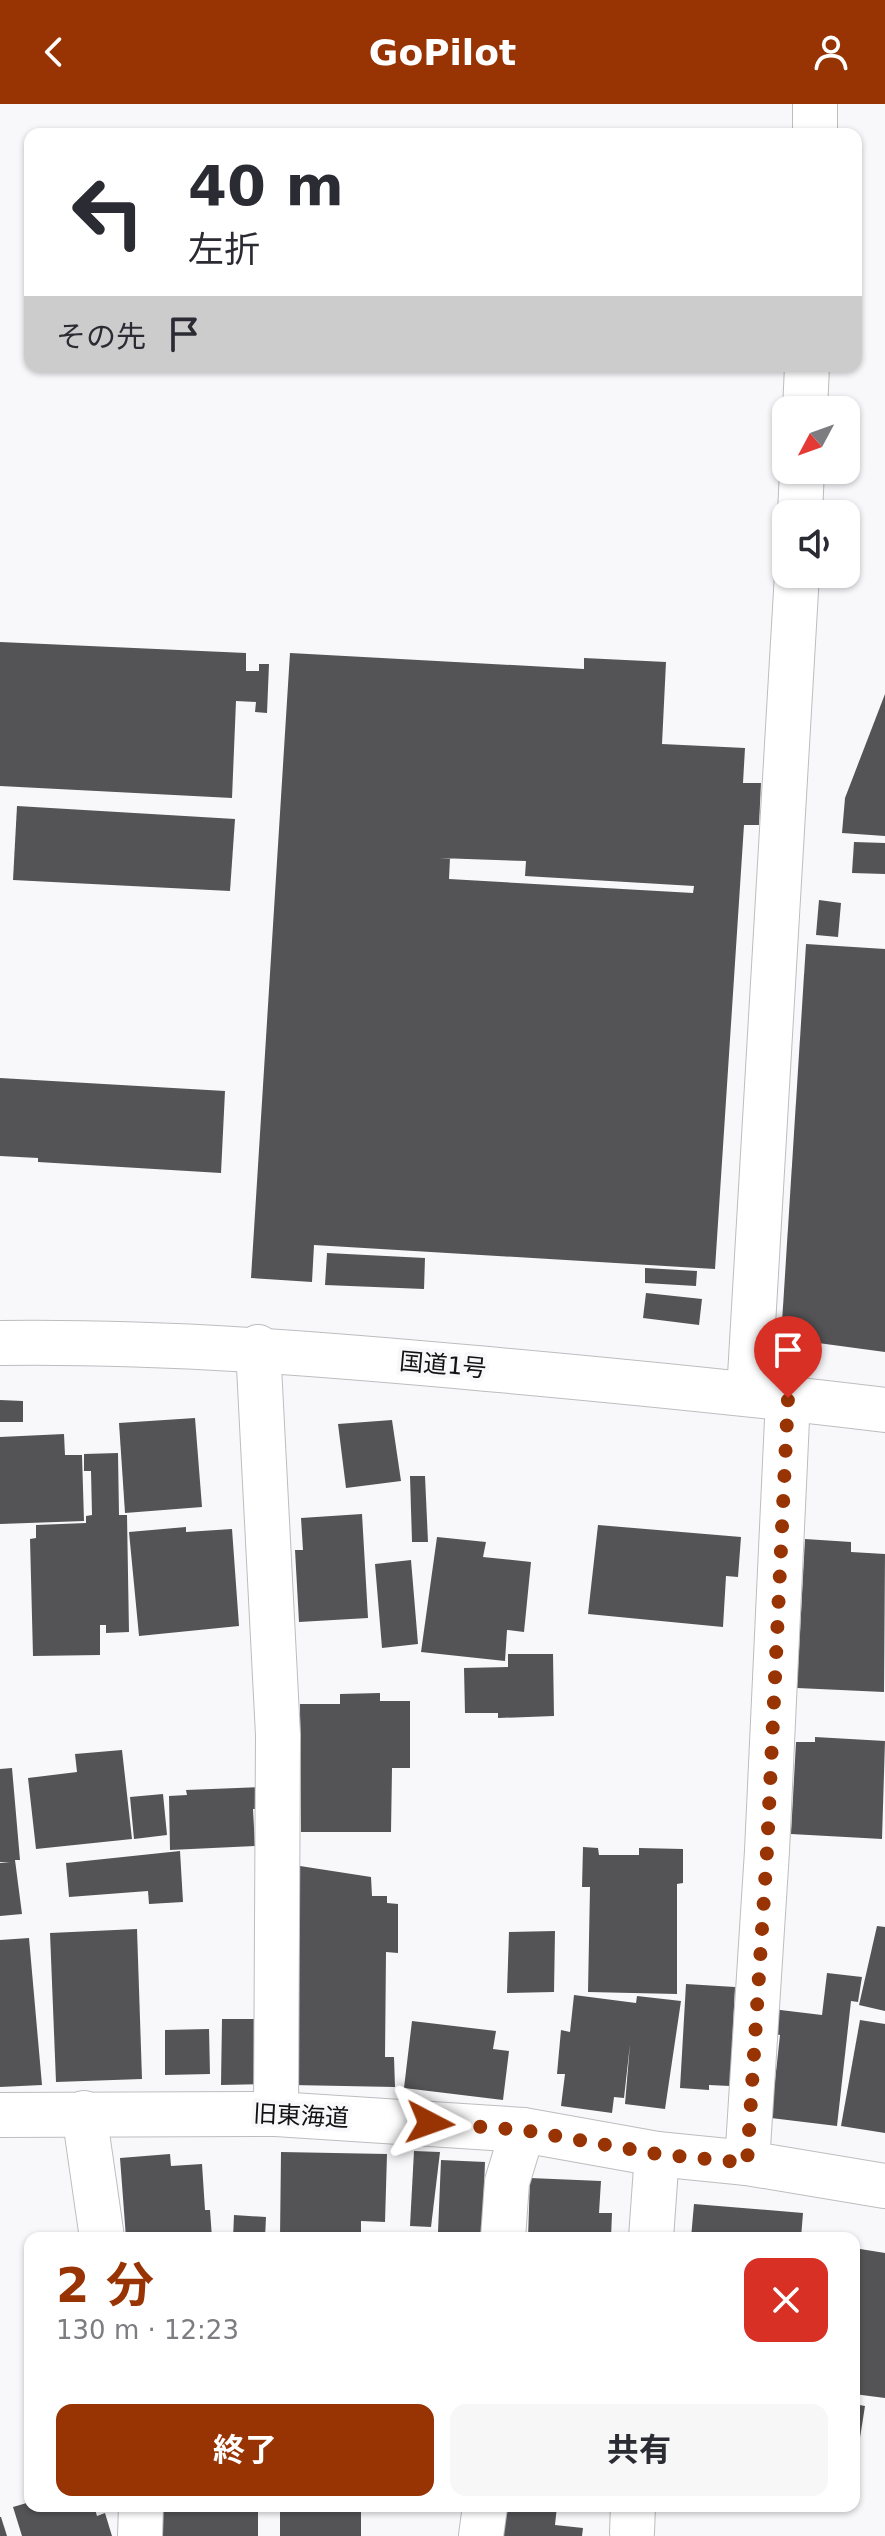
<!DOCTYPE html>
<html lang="ja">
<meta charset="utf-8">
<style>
:root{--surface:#fff;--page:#f7f7f7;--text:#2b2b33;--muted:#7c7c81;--accent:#983403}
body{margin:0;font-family:"DejaVu Sans","Noto Sans JP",sans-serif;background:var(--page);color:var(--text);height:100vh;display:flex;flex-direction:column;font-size:30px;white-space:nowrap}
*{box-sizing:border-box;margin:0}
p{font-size:26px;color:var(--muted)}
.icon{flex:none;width:44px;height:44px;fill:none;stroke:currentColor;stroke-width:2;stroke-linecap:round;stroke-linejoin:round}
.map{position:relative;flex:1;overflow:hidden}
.side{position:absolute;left:24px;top:2128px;width:836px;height:280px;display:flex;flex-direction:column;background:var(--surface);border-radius:16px;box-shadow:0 2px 6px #0004}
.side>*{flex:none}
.banner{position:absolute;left:24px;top:24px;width:838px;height:244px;border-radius:16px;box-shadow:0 2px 6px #0004;background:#fff;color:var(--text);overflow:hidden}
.needle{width:52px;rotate:229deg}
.buttons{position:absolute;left:772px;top:292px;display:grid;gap:16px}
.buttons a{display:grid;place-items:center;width:88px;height:88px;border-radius:16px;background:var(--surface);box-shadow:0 2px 6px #0004;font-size:40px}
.pin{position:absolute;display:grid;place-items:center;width:68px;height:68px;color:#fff;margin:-82px -34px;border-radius:50% 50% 50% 0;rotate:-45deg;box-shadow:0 0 8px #0007}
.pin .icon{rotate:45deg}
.me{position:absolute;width:88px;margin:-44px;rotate:94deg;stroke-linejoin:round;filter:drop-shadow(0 0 6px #0008)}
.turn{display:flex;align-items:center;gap:28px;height:168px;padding:0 32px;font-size:36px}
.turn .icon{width:104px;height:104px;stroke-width:2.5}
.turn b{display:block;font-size:56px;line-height:68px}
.then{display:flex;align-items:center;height:76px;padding:0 32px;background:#0003;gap:16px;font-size:30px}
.round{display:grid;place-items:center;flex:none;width:84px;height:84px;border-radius:16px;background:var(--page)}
.headline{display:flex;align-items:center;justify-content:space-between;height:136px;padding:0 32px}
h1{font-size:48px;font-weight:700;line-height:60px;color:var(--accent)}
.button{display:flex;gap:16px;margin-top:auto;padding:16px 32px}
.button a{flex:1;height:92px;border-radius:16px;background:var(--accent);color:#fff;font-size:32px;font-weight:700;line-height:92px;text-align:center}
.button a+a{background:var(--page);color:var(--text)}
header{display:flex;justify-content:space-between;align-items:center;height:104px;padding:0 32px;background:var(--accent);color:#fff;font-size:36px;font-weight:700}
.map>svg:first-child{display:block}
.building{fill:#545356;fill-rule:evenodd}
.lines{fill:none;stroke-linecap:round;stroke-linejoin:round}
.minor-casing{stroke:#bdbcbf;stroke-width:46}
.highway-casing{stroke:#bdbcbf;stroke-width:46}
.minor{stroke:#fff;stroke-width:44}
.highway{stroke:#fff;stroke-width:44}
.route{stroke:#983403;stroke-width:14;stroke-dasharray:0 25.2}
.labels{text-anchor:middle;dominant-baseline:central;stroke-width:8;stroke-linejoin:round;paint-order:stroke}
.street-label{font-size:24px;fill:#131213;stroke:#f8f8fb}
</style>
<header><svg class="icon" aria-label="back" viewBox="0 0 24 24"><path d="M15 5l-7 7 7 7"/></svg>GoPilot<svg class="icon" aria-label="person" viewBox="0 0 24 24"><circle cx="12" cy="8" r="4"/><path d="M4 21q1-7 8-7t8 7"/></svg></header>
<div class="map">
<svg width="885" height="2432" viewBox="0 0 885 2432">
<rect width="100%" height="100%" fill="#f8f8fb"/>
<!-- building -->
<g class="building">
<path d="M 0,538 L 246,549 L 246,567 L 259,567 L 259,560 L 269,560 L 267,609 L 255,608 L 256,598 L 236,597 L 232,694 L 0,682 Z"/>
<path d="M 290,549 L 584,565 L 584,554 L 666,558 L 662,640 L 745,644 L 743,679 L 761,679 L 759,721 L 744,721 L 715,1165 L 314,1141 L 312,1178 L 251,1174 ZM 439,754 L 526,757 L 525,772 L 694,782 L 693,789 L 449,775 L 450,754 Z"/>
<path d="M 885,590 L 885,732 L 842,729 L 845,694 Z"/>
<path d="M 17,702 L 235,715 L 230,787 L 13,776 Z"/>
<path d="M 854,738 L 885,739 L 885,770 L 852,769 Z"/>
<path d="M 819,796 L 841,799 L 838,833 L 816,831 Z"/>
<path d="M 806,840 L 885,845 L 885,1248 L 781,1234 Z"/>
<path d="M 0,974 L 225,987 L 221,1069 L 38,1058 L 38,1054 L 0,1052 Z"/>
<path d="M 327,1149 L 425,1154 L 424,1185 L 325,1181 Z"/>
<path d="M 645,1164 L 697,1167 L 696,1182 L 645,1179 Z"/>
<path d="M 646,1189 L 702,1195 L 699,1221 L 643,1214 Z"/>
<path d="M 0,1296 L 23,1297 L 23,1318 L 0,1318 Z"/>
<path d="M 195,1314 L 202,1403 L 125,1409 L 119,1319 Z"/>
<path d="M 392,1316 L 401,1377 L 346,1384 L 338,1320 Z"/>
<path d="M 64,1330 L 65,1351 L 82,1351 L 84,1417 L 0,1420 L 0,1333 Z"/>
<path d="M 118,1349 L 119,1411 L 127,1411 L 129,1528 L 106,1529 L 106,1521 L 100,1521 L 100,1551 L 33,1552 L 30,1435 L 36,1434 L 36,1421 L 86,1419 L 86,1412 L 92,1411 L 91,1367 L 84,1367 L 84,1350 Z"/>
<path d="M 410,1372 L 425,1372 L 428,1438 L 412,1438 Z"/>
<path d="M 362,1410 L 368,1514 L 299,1518 L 295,1446 L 303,1446 L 301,1414 Z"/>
<path d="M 598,1421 L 741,1433 L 738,1473 L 726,1472 L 723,1523 L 588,1510 Z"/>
<path d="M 186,1423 L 186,1428 L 232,1425 L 239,1522 L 139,1532 L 129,1428 Z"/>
<path d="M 437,1433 L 486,1438 L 483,1453 L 531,1458 L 524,1528 L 507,1526 L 505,1557 L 421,1548 Z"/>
<path d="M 805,1435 L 851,1438 L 851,1448 L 885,1450 L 884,1588 L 797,1584 Z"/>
<path d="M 411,1456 L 418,1540 L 382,1544 L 375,1460 Z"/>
<path d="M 508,1550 L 553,1550 L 554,1612 L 498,1614 L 498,1609 L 465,1609 L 464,1564 L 508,1563 Z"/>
<path d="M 380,1589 L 380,1597 L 410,1597 L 410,1664 L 392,1664 L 391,1728 L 301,1728 L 300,1600 L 340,1600 L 340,1590 Z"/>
<path d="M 815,1633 L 885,1637 L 882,1735 L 791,1730 L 796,1638 L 815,1638 Z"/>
<path d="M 122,1646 L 132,1735 L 36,1745 L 28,1674 L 77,1668 L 75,1650 Z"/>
<path d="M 12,1664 L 20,1756 L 15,1756 L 22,1810 L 0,1812 L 0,1759 L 10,1758 L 0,1758 L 0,1665 Z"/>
<path d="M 263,1683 L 263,1705 L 253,1705 L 255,1742 L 170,1746 L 169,1692 L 187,1691 L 186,1686 Z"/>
<path d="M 163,1690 L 167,1731 L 134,1735 L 130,1693 Z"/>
<path d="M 583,1743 L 598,1744 L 599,1751 L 639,1751 L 639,1744 L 683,1745 L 683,1779 L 677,1780 L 677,1890 L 588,1888 L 590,1783 L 582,1783 Z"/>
<path d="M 180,1747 L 183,1798 L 149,1800 L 148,1787 L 69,1793 L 66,1759 Z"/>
<path d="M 300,1762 L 371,1773 L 372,1792 L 387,1792 L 387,1799 L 398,1800 L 398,1849 L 386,1848 L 385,1953 L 394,1953 L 395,1983 L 292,1981 L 298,1948 Z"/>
<path d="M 877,1822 L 885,1823 L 885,1907 L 859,1901 Z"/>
<path d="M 137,1825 L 142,1975 L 56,1978 L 50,1829 Z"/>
<path d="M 555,1827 L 554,1888 L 507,1889 L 509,1828 Z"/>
<path d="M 29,1834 L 42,1981 L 0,1983 L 0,1836 Z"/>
<path d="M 827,1869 L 862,1873 L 858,1898 L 851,1897 L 837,2022 L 771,2014 L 780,1931 L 770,1929 L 772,1905 L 822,1911 Z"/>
<path d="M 686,1880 L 735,1883 L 730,1982 L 709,1981 L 709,1986 L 680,1984 Z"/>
<path d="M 574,1891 L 636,1899 L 637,1892 L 681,1897 L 665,2005 L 625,2000 L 630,1940 L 624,1994 L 614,1993 L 612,2009 L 561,2002 L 565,1970 L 557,1970 L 561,1926 L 570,1928 Z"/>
<path d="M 222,1915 L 267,1915 L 267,1980 L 221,1981 Z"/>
<path d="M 860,1916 L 885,1920 L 885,2029 L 841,2022 Z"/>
<path d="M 412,1917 L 496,1927 L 493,1945 L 509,1947 L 503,1996 L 404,1984 Z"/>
<path d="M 209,1925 L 210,1970 L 165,1971 L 165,1926 Z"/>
<path d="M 414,2047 L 440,2048 L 431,2123 L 410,2122 Z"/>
<path d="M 281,2048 L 387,2050 L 385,2118 L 361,2117 L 361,2134 L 280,2134 Z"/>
<path d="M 170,2050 L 171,2062 L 202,2060 L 205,2106 L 210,2106 L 212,2134 L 126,2134 L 120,2054 Z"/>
<path d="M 441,2056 L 485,2058 L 482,2133 L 438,2128 Z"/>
<path d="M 530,2074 L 601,2077 L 599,2109 L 612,2109 L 611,2134 L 528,2134 Z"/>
<path d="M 694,2100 L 803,2109 L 801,2134 L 691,2134 Z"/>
<path d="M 234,2111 L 266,2113 L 265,2134 L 233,2134 Z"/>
<path d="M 854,2144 L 885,2149 L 885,2294 L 854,2290 Z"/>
<path d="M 854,2300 L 865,2302 L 859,2340 L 854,2340 Z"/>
<path d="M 30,2398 L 30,2402 L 94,2402 L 97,2412 L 105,2409 L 112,2432 L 22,2432 L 13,2403 Z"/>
<path d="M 157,2402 L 258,2402 L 258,2432 L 156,2432 Z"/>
<rect x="280" y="2402" width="81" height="30"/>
<path d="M 509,2402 L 557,2402 L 555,2421 L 583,2424 L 582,2432 L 501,2432 Z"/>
<path d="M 0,2413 L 1,2413 L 7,2432 L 0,2432 Z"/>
</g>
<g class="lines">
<defs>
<g id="minor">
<path d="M 815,30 L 815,0"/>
<path d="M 805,306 L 807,262"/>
<path d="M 800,410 L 802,366"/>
<path d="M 258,1243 L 278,1631 L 276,2010"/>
<path d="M 749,1289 L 797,470"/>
<path d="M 84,2009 L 102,2134"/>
<path d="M 0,2011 L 276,2010 L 523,2026 L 657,2050 L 747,2059 L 885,2082"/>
<path d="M 747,2059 L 767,1747 L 788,1294"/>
<path d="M 503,2134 L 507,2078 L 523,2026"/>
<path d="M 651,2134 L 657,2050"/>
<path d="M 632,2428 L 633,2402"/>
<path d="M 140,2432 L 141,2402"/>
<path d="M 481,2432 L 485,2402"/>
</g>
<path id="highway" d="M 0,1239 C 166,1237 323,1250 488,1265 C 621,1277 753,1290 885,1306"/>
</defs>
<!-- minor casing -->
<use href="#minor" class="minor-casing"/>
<!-- highway casing -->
<use href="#highway" class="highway-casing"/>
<!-- minor -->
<use href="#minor" class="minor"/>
<!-- highway -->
<use href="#highway" class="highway"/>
</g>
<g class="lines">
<!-- route -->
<path class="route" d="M 430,2019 L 523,2026 L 657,2050 L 747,2059 L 767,1747 L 788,1294"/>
</g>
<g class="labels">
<!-- street labels -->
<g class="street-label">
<text transform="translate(443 1261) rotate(5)">国道1号</text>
<text transform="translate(301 2012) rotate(3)">旧東海道</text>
</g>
</g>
</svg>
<div class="buttons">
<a><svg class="needle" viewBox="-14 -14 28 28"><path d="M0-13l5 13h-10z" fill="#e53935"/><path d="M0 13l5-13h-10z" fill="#7c7c81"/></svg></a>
<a><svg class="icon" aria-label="sound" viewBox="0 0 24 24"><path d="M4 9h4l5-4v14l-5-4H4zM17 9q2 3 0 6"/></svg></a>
</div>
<div class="pin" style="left:788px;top:1294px;background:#d93025"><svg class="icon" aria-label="arrive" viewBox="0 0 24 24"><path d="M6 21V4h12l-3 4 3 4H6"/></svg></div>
<svg class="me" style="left:430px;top:2019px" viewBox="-20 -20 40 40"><path d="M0-17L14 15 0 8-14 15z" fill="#983403" stroke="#fff" stroke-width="4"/></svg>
<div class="banner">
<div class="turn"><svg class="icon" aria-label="left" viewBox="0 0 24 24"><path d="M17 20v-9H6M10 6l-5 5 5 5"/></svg><div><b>40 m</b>左折</div></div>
<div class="then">その先<svg class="icon" aria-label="arrive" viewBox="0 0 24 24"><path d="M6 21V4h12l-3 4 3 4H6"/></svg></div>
</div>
<section class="side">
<div class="headline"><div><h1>2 分</h1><p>130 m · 12:23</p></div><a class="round" style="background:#d93025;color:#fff"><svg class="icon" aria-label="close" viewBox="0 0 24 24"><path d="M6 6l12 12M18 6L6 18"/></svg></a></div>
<div class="button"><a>終了</a><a>共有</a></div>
</section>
</div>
